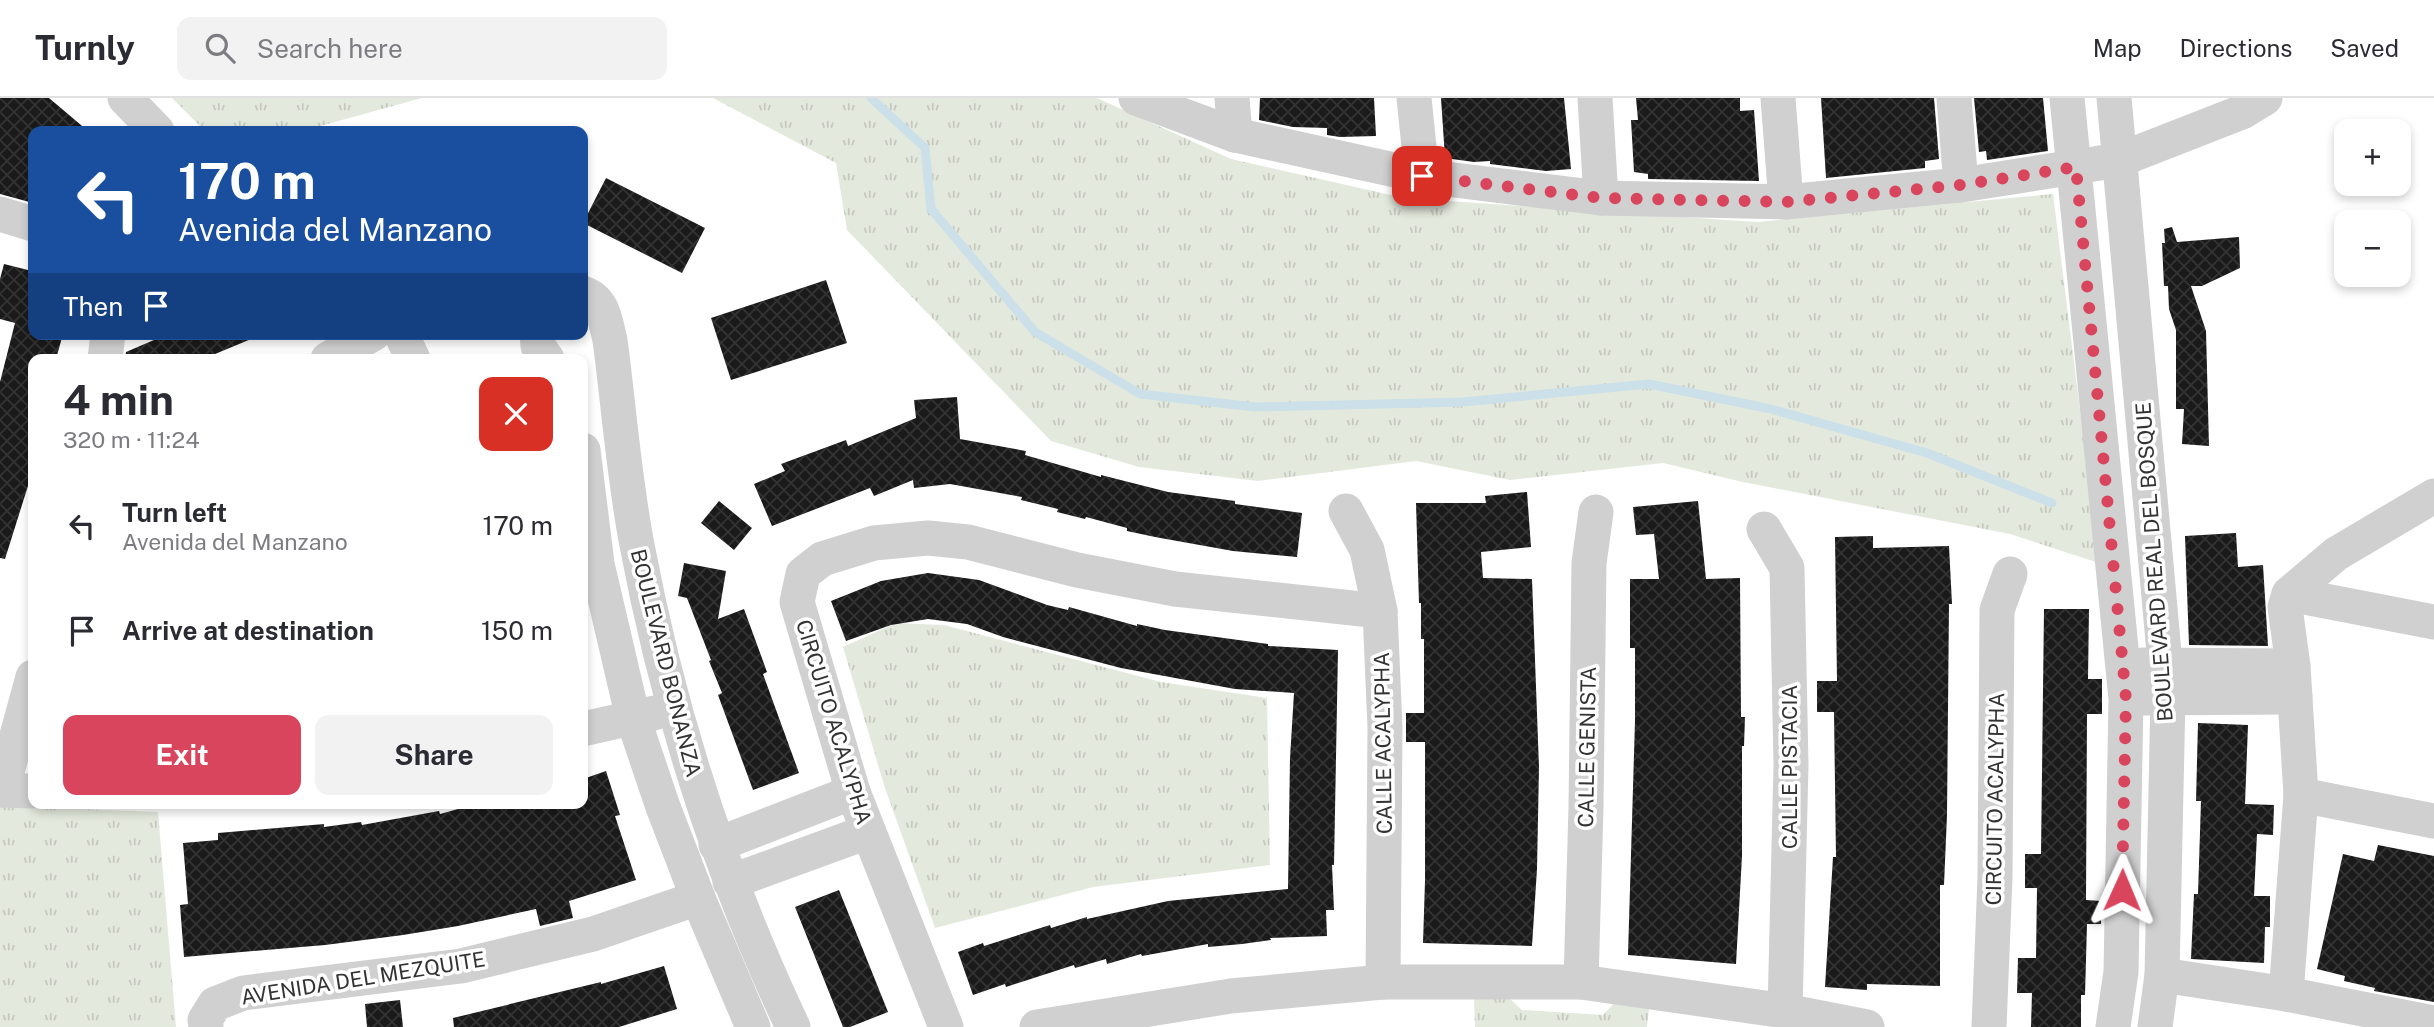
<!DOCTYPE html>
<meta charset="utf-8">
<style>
:root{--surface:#fff;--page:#f2f2f3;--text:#2b2b33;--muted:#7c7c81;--line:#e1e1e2;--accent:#da455e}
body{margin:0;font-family:"Public Sans",sans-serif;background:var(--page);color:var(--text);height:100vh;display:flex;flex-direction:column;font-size:26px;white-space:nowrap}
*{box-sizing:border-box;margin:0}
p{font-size:23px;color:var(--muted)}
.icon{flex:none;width:38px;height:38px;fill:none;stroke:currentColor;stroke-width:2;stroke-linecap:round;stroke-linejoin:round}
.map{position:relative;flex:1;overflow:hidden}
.panel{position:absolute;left:28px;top:256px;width:560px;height:455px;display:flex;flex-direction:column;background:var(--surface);border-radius:14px;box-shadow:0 4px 10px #0003}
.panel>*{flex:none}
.guide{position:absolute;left:28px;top:28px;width:560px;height:214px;border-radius:14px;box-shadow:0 4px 10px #0003;background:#1a4fa0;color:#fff;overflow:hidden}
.tools{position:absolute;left:2334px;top:21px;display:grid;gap:14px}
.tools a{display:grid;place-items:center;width:77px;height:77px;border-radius:14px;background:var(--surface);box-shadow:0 4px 10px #0003;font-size:35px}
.pin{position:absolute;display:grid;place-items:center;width:60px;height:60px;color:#fff;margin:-30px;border-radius:14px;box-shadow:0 4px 10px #0006}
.me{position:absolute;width:77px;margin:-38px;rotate:1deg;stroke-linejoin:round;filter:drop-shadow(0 0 5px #0008)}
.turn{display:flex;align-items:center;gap:24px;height:147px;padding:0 35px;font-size:32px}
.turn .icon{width:91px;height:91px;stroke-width:2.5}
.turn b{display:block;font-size:49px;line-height:60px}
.then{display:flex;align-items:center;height:66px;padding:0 35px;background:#0003;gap:14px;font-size:26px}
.round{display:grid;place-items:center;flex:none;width:74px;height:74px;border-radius:14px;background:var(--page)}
.summary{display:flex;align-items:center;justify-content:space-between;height:119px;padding:0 35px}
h1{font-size:42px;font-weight:700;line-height:52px}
.cta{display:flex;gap:14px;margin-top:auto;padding:14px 35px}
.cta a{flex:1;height:80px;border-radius:14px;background:var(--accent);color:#fff;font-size:28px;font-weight:700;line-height:80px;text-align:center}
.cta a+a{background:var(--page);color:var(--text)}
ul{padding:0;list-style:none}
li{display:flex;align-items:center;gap:21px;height:105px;padding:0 35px}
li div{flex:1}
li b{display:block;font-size:26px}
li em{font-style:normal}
header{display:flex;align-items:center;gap:42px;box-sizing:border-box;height:98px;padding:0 35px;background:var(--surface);border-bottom:2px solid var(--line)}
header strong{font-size:33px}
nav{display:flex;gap:38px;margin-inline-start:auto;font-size:24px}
.search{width:490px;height:63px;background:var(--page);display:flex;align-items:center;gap:18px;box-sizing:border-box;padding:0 24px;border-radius:14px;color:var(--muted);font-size:26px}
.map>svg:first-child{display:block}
.park{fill:url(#park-tufts)}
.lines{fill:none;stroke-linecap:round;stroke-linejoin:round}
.stream{stroke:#cbe0e8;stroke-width:9}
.building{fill:url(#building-cross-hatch)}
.minor{stroke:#d0d0d0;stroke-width:35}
.route{stroke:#da455e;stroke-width:12;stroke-dasharray:0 21.6}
.labels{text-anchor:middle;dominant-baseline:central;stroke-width:7;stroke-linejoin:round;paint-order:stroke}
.street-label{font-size:21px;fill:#333;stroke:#fff}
</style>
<header>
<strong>Turnly</strong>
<div class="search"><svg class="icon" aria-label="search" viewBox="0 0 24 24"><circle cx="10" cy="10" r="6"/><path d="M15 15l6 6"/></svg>Search here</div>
<nav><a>Map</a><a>Directions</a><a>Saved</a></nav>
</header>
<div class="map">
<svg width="2434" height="929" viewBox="0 0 2434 929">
<defs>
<pattern id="park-tufts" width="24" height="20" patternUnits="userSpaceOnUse" patternTransform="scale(1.75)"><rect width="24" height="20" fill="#e4e9dd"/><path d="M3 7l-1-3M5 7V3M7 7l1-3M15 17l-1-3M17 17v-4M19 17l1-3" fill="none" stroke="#c4c8be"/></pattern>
<pattern id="building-cross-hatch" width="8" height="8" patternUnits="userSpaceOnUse" patternTransform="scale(1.75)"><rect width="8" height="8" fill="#1a1a1a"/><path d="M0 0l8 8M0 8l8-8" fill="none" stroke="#333"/></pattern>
</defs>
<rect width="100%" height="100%" fill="#fff"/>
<!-- park -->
<g class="park">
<path d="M 172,0 L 422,0 L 302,33 L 205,33 Z"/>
<path d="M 713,0 L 1097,0 L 1231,61 L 1404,100 L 1757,124 L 2053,96 L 2099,465 L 2010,436 L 1743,384 L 1663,365 L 1510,382 L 1416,363 L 1258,383 L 1139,369 L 1051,343 L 847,132 L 836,65 Z"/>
<path d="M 896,525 L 944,527 L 1161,584 L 1267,600 L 1270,767 L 1093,789 L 935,830 L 885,690 L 843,549 Z"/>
<path d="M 0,708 L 158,714 L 176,929 L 0,929 Z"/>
<path d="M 1474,897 L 1509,900 L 1522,912 L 1603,917 L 1619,900 L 1650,902 L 1647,929 L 1475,929 Z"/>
</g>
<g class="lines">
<!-- stream -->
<path class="stream" d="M 871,0 L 925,50 L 931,111 L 1035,234 L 1140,296 L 1255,309 L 1463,304 L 1649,286 L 1771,311 L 1927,355 L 2052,405"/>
</g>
<!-- building -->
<g class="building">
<path d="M 0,0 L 49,0 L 88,33 L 33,33 L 33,105 L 0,96 Z"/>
<path d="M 1260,0 L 1374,0 L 1376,38 L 1340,39 L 1327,37 L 1327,30 L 1293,29 L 1259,22 Z"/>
<path d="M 1441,0 L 1564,0 L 1571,71 L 1546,73 L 1490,66 L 1490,63 L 1474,64 L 1445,60 Z"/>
<path d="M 1636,0 L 1740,0 L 1740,13 L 1754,12 L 1759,83 L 1648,81 L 1648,76 L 1634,74 L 1631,22 L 1638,22 Z"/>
<path d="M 1821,0 L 1934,0 L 1939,61 L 1925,63 L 1925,70 L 1826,80 Z"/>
<path d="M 1974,0 L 2043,0 L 2048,53 L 1987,62 L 1986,53 L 1979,54 Z"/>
<path d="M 606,80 L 705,130 L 682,175 L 583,125 Z"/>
<path d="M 2172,129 L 2177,144 L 2239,139 L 2240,170 L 2202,188 L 2191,188 L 2206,233 L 2209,348 L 2182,346 L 2184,311 L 2176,311 L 2176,232 L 2169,211 L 2168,188 L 2164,188 L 2162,145 L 2165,145 L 2164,131 Z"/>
<path d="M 4,166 L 32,173 L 29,185 L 33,186 L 33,236 L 63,236 L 56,261 L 33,261 L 33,372 L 5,461 L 0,460 L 0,284 L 15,225 L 0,221 L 0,181 Z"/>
<path d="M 826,182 L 847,245 L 731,282 L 711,220 Z"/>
<path d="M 168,236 L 261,236 L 261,237 L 203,261 L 125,261 L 126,254 Z"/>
<path d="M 957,299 L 960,341 L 1026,353 L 1025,357 L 1101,379 L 1101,377 L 1168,394 L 1235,403 L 1235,406 L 1302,415 L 1297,459 L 1233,453 L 1155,439 L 1127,433 L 1127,430 L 1086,419 L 1085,421 L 1057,414 L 1058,411 L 1021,402 L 1022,399 L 950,386 L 914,390 L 913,382 L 874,398 L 870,390 L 772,428 L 754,386 L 785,373 L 781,366 L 846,342 L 848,348 L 916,320 L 914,302 Z"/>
<path d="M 1527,394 L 1531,449 L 1481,454 L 1483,480 L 1532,481 L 1539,669 L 1537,771 L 1532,848 L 1423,845 L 1425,783 L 1425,644 L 1406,644 L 1406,615 L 1424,615 L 1424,541 L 1421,541 L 1421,505 L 1419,505 L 1416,405 L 1486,405 L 1485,398 Z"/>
<path d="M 719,403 L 752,430 L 734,452 L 701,425 Z"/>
<path d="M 1698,403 L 1706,481 L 1740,480 L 1741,619 L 1745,619 L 1744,648 L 1742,648 L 1742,758 L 1736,866 L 1628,857 L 1635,623 L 1635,550 L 1630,550 L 1630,481 L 1659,481 L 1654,436 L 1636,437 L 1633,409 Z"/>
<path d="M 2236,435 L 2238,469 L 2263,467 L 2268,548 L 2189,547 L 2185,438 Z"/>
<path d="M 1873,438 L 1873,450 L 1949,448 L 1952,506 L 1949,506 L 1947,717 L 1944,787 L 1940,787 L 1940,888 L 1867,886 L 1867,892 L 1825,889 L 1833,759 L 1836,759 L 1834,614 L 1817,614 L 1817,583 L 1837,583 L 1835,439 Z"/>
<path d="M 684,465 L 726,473 L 718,521 L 744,511 L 767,574 L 763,576 L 799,675 L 753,692 L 718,597 L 722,595 L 709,563 L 711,562 L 687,500 L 678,498 Z"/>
<path d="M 928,475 L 979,482 L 1047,507 L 1068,512 L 1069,509 L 1137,528 L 1137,526 L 1165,532 L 1268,546 L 1268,548 L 1338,552 L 1334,767 L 1332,767 L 1334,812 L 1326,812 L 1327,838 L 1270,840 L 1271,842 L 1242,846 L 1208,849 L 1208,846 L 1142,858 L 1141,856 L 1107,866 L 1106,861 L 1075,870 L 1074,867 L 1006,889 L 1005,886 L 973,897 L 958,854 L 983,845 L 984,848 L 1050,827 L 1051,830 L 1087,819 L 1087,821 L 1168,803 L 1288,791 L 1290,660 L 1294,595 L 1235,591 L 1121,570 L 1003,539 L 967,526 L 928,521 L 891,527 L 846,543 L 831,503 L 881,483 Z"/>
<path d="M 2044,511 L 2089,511 L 2088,581 L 2102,581 L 2102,616 L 2087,616 L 2086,802 L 2101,803 L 2101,826 L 2087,826 L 2085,897 L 2081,897 L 2081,929 L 2031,929 L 2032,895 L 2017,895 L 2018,860 L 2036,860 L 2037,790 L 2025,790 L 2025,756 L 2041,756 Z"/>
<path d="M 2198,625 L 2248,627 L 2245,706 L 2274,707 L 2273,737 L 2257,736 L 2254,798 L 2270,798 L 2270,829 L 2265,829 L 2264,865 L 2191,861 L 2194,796 L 2198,796 L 2201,703 L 2196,703 Z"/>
<path d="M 606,673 L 620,717 L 615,718 L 636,782 L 569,803 L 573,820 L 540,828 L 536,811 L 458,828 L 403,837 L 325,847 L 184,859 L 180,807 L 188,806 L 183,745 L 218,742 L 218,735 L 324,726 L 324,729 L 361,724 L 362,727 L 439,713 L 440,716 L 480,705 L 583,705 L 583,681 Z"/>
<path d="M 2378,747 L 2434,758 L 2434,904 L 2374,893 L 2375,890 L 2344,883 L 2345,878 L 2317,871 L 2343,756 L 2374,763 Z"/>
<path d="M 839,792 L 888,914 L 850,929 L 843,929 L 795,809 Z"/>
<path d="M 664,868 L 677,911 L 619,929 L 454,929 L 453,920 L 601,884 L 601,886 Z"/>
<path d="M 400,902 L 403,929 L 367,929 L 365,906 Z"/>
</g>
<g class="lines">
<!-- minor -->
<g class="minor">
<path d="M 125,0 L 157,33"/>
<path d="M 1136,0 L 1235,37 L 1422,78 L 1601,100 L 1786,104 L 1961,87 L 2119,62 L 2242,14 L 2265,0"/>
<path d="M 1232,0 L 1235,37"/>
<path d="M 1414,0 L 1422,78"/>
<path d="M 1595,0 L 1601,100"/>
<path d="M 1778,0 L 1786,104"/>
<path d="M 1954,0 L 1961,87"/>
<path d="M 2067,0 L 2126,601 L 2121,874 L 2113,929"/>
<path d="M 2114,0 L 2168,599 L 2162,877 L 2155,929"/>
<path d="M 0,116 L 33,126"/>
<path d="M 583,195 C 604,202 605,223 610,242 C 619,310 624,380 637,447 C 669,617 719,773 793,929"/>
<path d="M 401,236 L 413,261"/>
<path d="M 537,236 L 538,248 L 547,261"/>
<path d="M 105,261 L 108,236"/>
<path d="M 328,261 L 373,236"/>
<path d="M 583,352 L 597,466 L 633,620 L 663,709 L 698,800 L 753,929"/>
<path d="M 1346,413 L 1367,452 L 1380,513 L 1385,630 L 1383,884"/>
<path d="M 1764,431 L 1787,470 L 1791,667 L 1785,913"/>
<path d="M 2289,496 L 2434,524"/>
<path d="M 2143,567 L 2293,568"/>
<path d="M 2143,600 L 2295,599"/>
<path d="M 583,631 L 654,615"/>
<path d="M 0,692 L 33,693"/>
<path d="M 2,692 L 33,579"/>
<path d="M 2301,697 L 2434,723"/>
<path d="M 716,747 L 853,694"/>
<path d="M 730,784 L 867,734"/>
<path d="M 2162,877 L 2286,896 L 2434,925"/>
<path d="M 1581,884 L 1586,709 L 1589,465 L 1596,414"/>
<path d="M 2286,896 L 2301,697 L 2293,568 L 2285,509 L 2289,496 L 2336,456 L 2434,398"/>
<path d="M 206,929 L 205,922 L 215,906 L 243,895 L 461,868 L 593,836 L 698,800"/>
<path d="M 946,929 L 853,694 L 797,504 L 803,476 L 822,461 L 874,445 L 928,440 L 968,444 L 1077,472 L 1175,491 L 1380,513"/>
<path d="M 1037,929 L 1231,898 L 1383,884 L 1581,884 L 1785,913 L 1867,929"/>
<path d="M 1989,929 L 1995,780 L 1997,512 L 2010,476"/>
</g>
</g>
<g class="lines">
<!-- route -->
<path class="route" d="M 1422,78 L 1601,100 L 1786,104 L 1961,87 L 2076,69 L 2126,601 L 2122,792"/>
</g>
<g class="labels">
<!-- street labels -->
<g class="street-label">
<text transform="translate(2154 464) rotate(-94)">BOULEVARD REAL DEL BOSQUE</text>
<text transform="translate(666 565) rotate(76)">BOULEVARD BONANZA</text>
<text transform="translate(834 624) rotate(73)">CIRCUITO ACALYPHA</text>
<text transform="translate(1383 645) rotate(-91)">CALLE ACALYPHA</text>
<text transform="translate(1587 649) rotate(-89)">CALLE GENISTA</text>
<text transform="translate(1789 669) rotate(-90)">CALLE PISTACIA</text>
<text transform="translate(1995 701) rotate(-89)">CIRCUITO ACALYPHA</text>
<text transform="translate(363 880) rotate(-9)">AVENIDA DEL MEZQUITE</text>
</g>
</g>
</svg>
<div class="tools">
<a>+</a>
<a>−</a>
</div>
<div class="pin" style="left:1422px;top:78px;background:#d93025"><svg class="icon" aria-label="arrive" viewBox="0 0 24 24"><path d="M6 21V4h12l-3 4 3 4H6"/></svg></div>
<svg class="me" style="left:2122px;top:792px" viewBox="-20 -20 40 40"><path d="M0-17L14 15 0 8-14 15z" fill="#da455e" stroke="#fff" stroke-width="4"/></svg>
<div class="guide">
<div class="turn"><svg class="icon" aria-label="left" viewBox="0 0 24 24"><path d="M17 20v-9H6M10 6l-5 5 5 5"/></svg><div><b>170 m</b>Avenida del Manzano</div></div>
<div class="then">Then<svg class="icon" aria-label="arrive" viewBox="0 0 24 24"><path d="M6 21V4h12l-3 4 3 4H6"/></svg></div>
</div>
<section class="panel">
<div class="summary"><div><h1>4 min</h1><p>320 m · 11:24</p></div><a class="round" style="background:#d93025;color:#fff"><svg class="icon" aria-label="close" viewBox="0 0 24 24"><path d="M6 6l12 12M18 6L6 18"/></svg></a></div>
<ul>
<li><svg class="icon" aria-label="left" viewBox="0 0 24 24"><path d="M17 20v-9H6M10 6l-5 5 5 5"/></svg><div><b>Turn left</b><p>Avenida del Manzano</p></div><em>170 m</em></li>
<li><svg class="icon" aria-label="arrive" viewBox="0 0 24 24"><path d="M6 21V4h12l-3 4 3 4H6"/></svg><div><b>Arrive at destination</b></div><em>150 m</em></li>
</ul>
<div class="cta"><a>Exit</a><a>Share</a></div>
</section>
</div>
